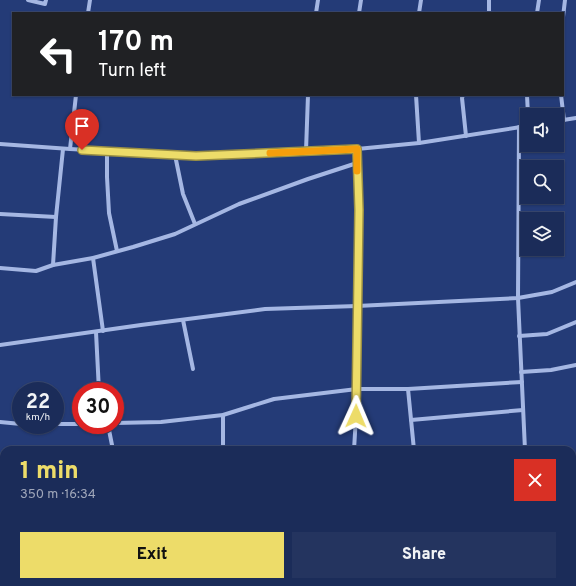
<!DOCTYPE html>
<meta charset="utf-8">
<style>
:root{--surface:#1b2c59;--page:#24345f;--text:#f1f3f6;--muted:#a0a7ba;--line:#39486f;--accent:#eddc69}
body{margin:0;font-family:Overpass,sans-serif;background:var(--page);color:var(--text);height:100vh;display:flex;flex-direction:column;font-size:15px;white-space:nowrap}
*{box-sizing:border-box;margin:0}
p{font-size:13px;color:var(--muted)}
.icon{flex:none;width:22px;height:22px;fill:none;stroke:currentColor;stroke-width:2;stroke-linecap:round;stroke-linejoin:round}
.map{position:relative;flex:1;overflow:hidden}
.details{position:absolute;left:0px;top:446px;width:576px;height:140px;display:flex;flex-direction:column;background:var(--surface);border-radius:12px 12px 0 0;box-shadow:0 1px 3px #0004,0 0 0 1px var(--line)}
.details>*{flex:none}
.hud{position:absolute;left:12px;top:12px;width:552px;height:84px;border-radius:0px;box-shadow:0 1px 3px #0004,0 0 0 1px var(--line);background:#202124;color:#fff;overflow:hidden}
.fabs{position:absolute;left:520px;top:108px;display:grid;gap:8px}
.fabs a{display:grid;place-items:center;width:44px;height:44px;border-radius:0px;background:var(--surface);box-shadow:0 1px 3px #0004,0 0 0 1px var(--line);font-size:20px}
.speed{position:absolute;left:12px;top:382px;display:flex;gap:8px;font-size:20px;font-weight:700;text-align:center}
.speed>*{display:grid;place-content:center;width:52px;height:52px;border-radius:50%;background:var(--surface);box-shadow:0 1px 3px #0004,0 0 0 1px var(--line);line-height:1}
.speed small{font-size:10px;font-weight:400}
.speed .limit{border:6px solid #d22;background:#fff;color:#111}
.pin{position:absolute;display:grid;place-items:center;width:34px;height:34px;color:#fff;margin:-41px -17px;border-radius:50% 50% 50% 0;rotate:-45deg;box-shadow:0 0 4px #0007}
.pin .icon{rotate:45deg}
.me{position:absolute;width:44px;margin:-22px;rotate:1deg;stroke-linejoin:round;filter:drop-shadow(0 0 3px #0008)}
.turn{display:flex;align-items:center;gap:14px;height:84px;padding:0 20px;font-size:18px}
.turn .icon{width:52px;height:52px;stroke-width:2.5}
.turn b{display:block;font-size:28px;line-height:34px}
.round{display:grid;place-items:center;flex:none;width:42px;height:42px;border-radius:0px;background:var(--page)}
.headline{display:flex;align-items:center;justify-content:space-between;height:68px;padding:0 20px}
h1{font-size:24px;font-weight:800;line-height:30px;color:var(--accent)}
.action{display:flex;gap:8px;margin-top:auto;padding:8px 20px}
.action a{flex:1;height:46px;border-radius:0px;background:var(--accent);color:#111;font-size:16px;font-weight:800;line-height:46px;text-align:center}
.action a+a{background:var(--page);color:var(--text)}
.map>svg:first-child{display:block}
.lines{fill:none;stroke-linecap:round;stroke-linejoin:round}
.street{stroke:#a5b7e3;stroke-width:4}
.route-casing{stroke:#9a8f44;stroke-width:10}
.route{stroke:#eddc69;stroke-width:7}
.slow{stroke:#f59e0b;stroke-width:7}
</style>
<div class="map">
<svg width="576" height="586" viewBox="0 0 576 586">
<rect width="100%" height="100%" fill="#243b77"/>
<g class="lines">
<!-- street -->
<g class="street">
<path d="M 28,0 L 45,4 L 46,0"/>
<path d="M 88,13 L 90,0"/>
<path d="M 316,13 L 318,0"/>
<path d="M 359,13 L 361,0"/>
<path d="M 419,13 L 421,0"/>
<path d="M 489,13 L 489,0"/>
<path d="M 537,13 L 539,0"/>
<path d="M 563,17 L 565,0"/>
<path d="M 416,95 L 419,143"/>
<path d="M 463,95 L 462,98 L 466,136"/>
<path d="M 527,95 L 528,115"/>
<path d="M 561,95 L 564,120"/>
<path d="M 557,121 L 576,118"/>
<path d="M 519,127 L 518,298 L 525,450"/>
<path d="M 0,144 L 70,149 L 196,156 L 357,149 L 419,143 L 527,126"/>
<path d="M 70,149 L 76,95"/>
<path d="M 306,151 L 308,95"/>
<path d="M 107,152 L 107,177 L 109,213 L 117,251"/>
<path d="M 175,155 L 183,194 L 195,224"/>
<path d="M 0,214 L 56,217"/>
<path d="M 93,258 L 103,331"/>
<path d="M 53,265 L 56,217 L 63,149"/>
<path d="M 0,268 L 36,271 L 53,265 L 93,258 L 133,247 L 175,234 L 239,204 L 308,179 L 357,163"/>
<path d="M 183,320 L 193,369"/>
<path d="M 96,332 L 99,391"/>
<path d="M 519,336 L 547,334 L 576,322"/>
<path d="M 0,345 L 141,325 L 265,309 L 357,306 L 518,298 L 552,292 L 576,282"/>
<path d="M 521,372 L 551,370 L 576,365"/>
<path d="M 408,389 L 414,450"/>
<path d="M 411,420 L 523,410"/>
<path d="M 0,422 L 21,424"/>
<path d="M 115,423 L 161,422 L 223,415 L 274,399 L 357,389 L 408,389 L 522,382"/>
<path d="M 55,424 L 81,424"/>
<path d="M 108,425 L 113,450"/>
<path d="M 223,450 L 223,415"/>
<path d="M 354,450 L 356,416 L 357,306 L 359,234 L 359,197 L 357,149"/>
<path d="M 572,505 L 576,504"/>
<path d="M 181,582 L 181,586"/>
<path d="M 533,582 L 533,586"/>
<path d="M 125,586 L 125,582"/>
<path d="M 351,586 L 351,582"/>
</g>
</g>
<g class="lines">
<defs>
<path id="route" d="M 82,150 L 196,156 L 357,149 L 359,210 L 356,416"/>
</defs>
<!-- route casing -->
<use href="#route" class="route-casing"/>
<!-- route -->
<use href="#route" class="route"/>
<!-- slow -->
<path class="slow" d="M 270,153 L 357,149 L 357,171"/>
</g>
</svg>
<div class="fabs">
<a><svg class="icon" aria-label="sound" viewBox="0 0 24 24"><path d="M4 9h4l5-4v14l-5-4H4zM17 9q2 3 0 6"/></svg></a>
<a><svg class="icon" aria-label="search" viewBox="0 0 24 24"><circle cx="10" cy="10" r="6"/><path d="M15 15l6 6"/></svg></a>
<a><svg class="icon" aria-label="layers" viewBox="0 0 24 24"><path d="M12 4l9 5-9 5-9-5zM3 14l9 5 9-5"/></svg></a>
</div>
<div class="speed"><div>22<small>km/h</small></div><div class="limit">30</div></div>
<div class="pin" style="left:82px;top:150px;background:#d93025"><svg class="icon" aria-label="arrive" viewBox="0 0 24 24"><path d="M6 21V4h12l-3 4 3 4H6"/></svg></div>
<svg class="me" style="left:356px;top:416px" viewBox="-20 -20 40 40"><path d="M0-17L14 15 0 8-14 15z" fill="#eddc69" stroke="#fff" stroke-width="4"/></svg>
<div class="hud">
<div class="turn"><svg class="icon" aria-label="left" viewBox="0 0 24 24"><path d="M17 20v-9H6M10 6l-5 5 5 5"/></svg><div><b>170 m</b>Turn left</div></div>
</div>
<section class="details">
<div class="headline"><div><h1>1 min</h1><p>350 m · 16:34</p></div><a class="round" style="background:#d93025;color:#fff"><svg class="icon" aria-label="close" viewBox="0 0 24 24"><path d="M6 6l12 12M18 6L6 18"/></svg></a></div>
<div class="action"><a>Exit</a><a>Share</a></div>
</section>
</div>
